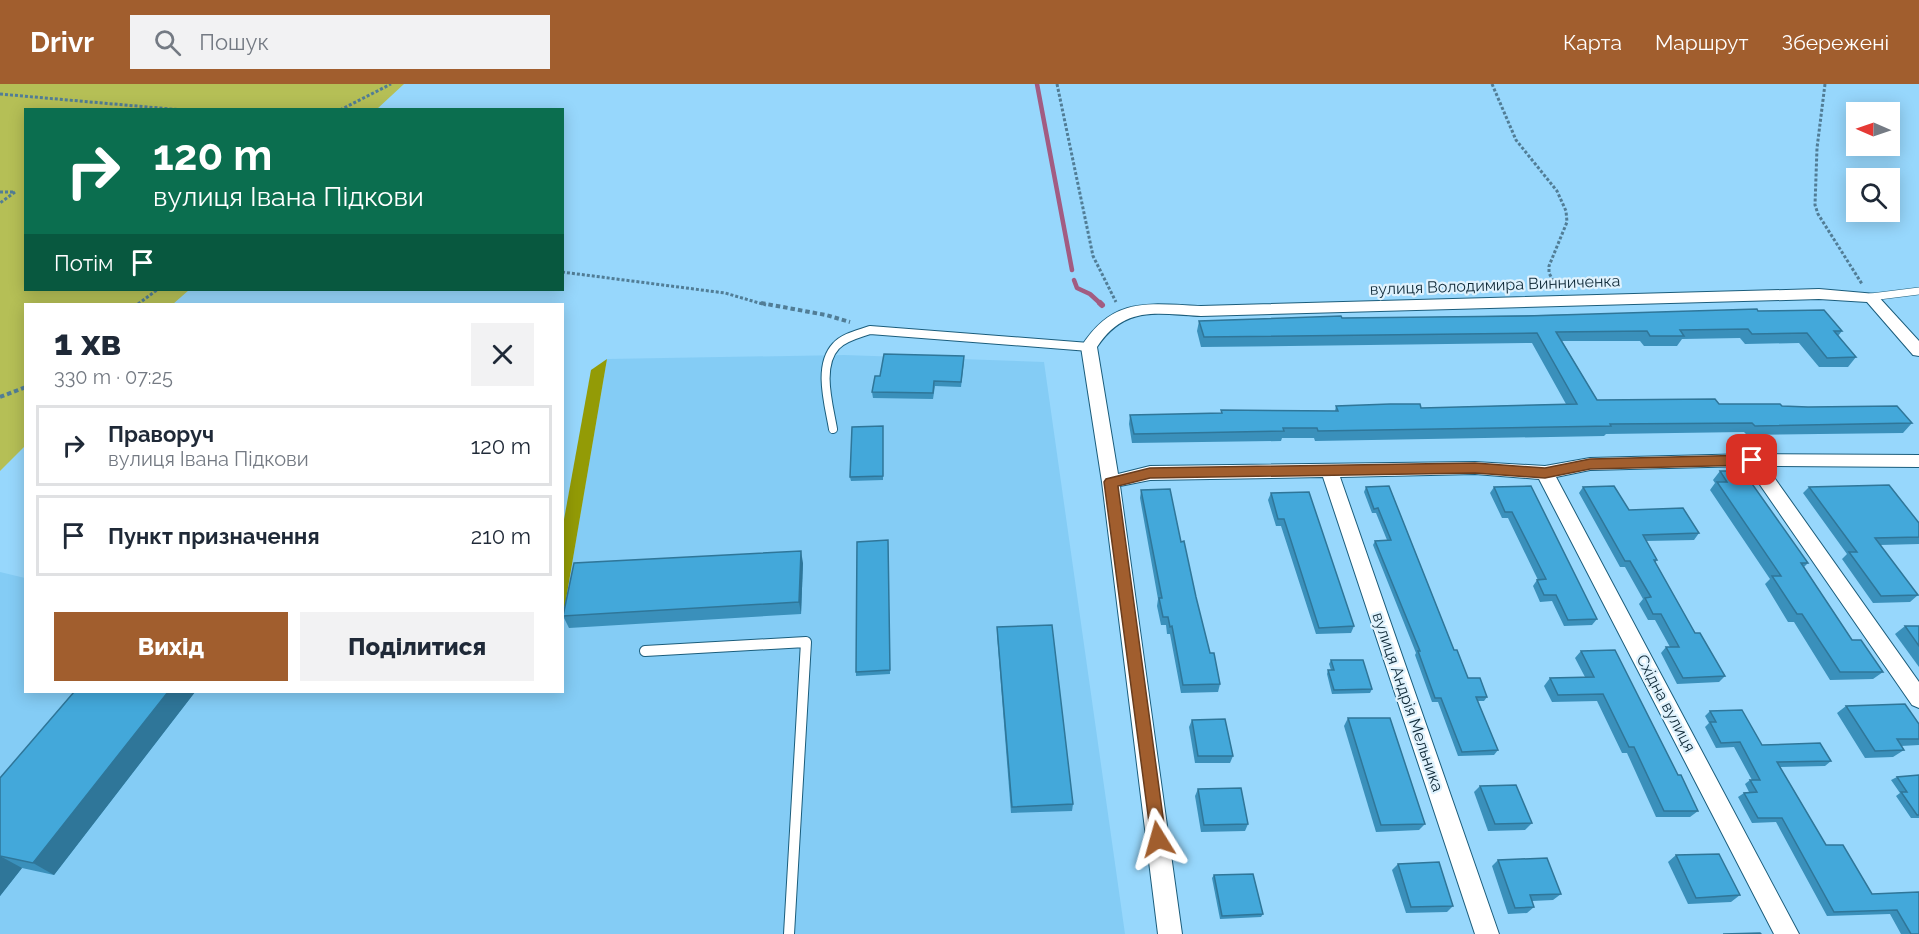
<!DOCTYPE html>
<html lang="uk">
<meta charset="utf-8">
<style>
:root{--surface:#fff;--page:#f2f2f3;--text:#1f2937;--muted:#747a83;--line:#e0e1e3;--accent:#a15e2e}
body{margin:0;font-family:Raleway,sans-serif;background:var(--page);color:var(--text);height:100vh;display:flex;flex-direction:column;font-size:22px;white-space:nowrap}
*{box-sizing:border-box;margin:0}
p{font-size:20px;color:var(--muted)}
.icon{flex:none;width:33px;height:33px;fill:none;stroke:currentColor;stroke-width:2;stroke-linecap:round;stroke-linejoin:round}
.map{position:relative;flex:1;overflow:hidden}
.details{position:absolute;left:24px;top:219px;width:540px;height:390px;display:flex;flex-direction:column;background:var(--surface);border-radius:0px;box-shadow:0 3px 15px #0003}
.details>*{flex:none}
.hud{position:absolute;left:24px;top:24px;width:540px;height:183px;border-radius:0px;box-shadow:0 3px 15px #0003;background:#0b6e4f;color:#fff;overflow:hidden}
.needle{width:39px;rotate:272deg}
.buttons{position:absolute;left:1846px;top:18px;display:grid;gap:12px}
.buttons a{display:grid;place-items:center;width:54px;height:54px;border-radius:0px;background:var(--surface);box-shadow:0 3px 15px #0003;font-size:30px}
.pin{position:absolute;display:grid;place-items:center;width:51px;height:51px;color:#fff;margin:-26px;border-radius:12px;box-shadow:0 3px 9px #0006}
.me{position:absolute;width:66px;margin:-33px;rotate:352deg;stroke-linejoin:round;filter:drop-shadow(0 0 4px #0008)}
.turn{display:flex;align-items:center;gap:21px;height:126px;padding:0 30px;font-size:27px}
.turn .icon{width:78px;height:78px;stroke-width:2.5}
.turn b{display:block;font-size:42px;line-height:51px}
.then{display:flex;align-items:center;height:57px;padding:0 30px;background:#0003;gap:12px;font-size:22px}
.round{display:grid;place-items:center;flex:none;width:63px;height:63px;border-radius:0px;background:var(--page)}
.summary{display:flex;align-items:center;justify-content:space-between;height:102px;padding:0 30px}
h1{font-size:36px;font-weight:800;line-height:45px}
.primary-button{display:flex;gap:12px;margin-top:auto;padding:12px 30px}
.primary-button a{flex:1;height:69px;border-radius:0px;background:var(--accent);color:#fff;font-size:24px;font-weight:800;line-height:69px;text-align:center}
.primary-button a+a{background:var(--page);color:var(--text)}
ul{padding:0;list-style:none}
li{display:flex;align-items:center;gap:18px;height:81px;margin:0 12px 9px;padding:0 18px;border:3px solid var(--line);border-radius:0px}
li div{flex:1}
li b{display:block;font-size:22px}
li em{font-style:normal}
header{display:flex;align-items:center;gap:36px;box-sizing:border-box;height:84px;padding:0 30px;background:var(--accent);color:#fff}
header strong{font-size:28px}
nav{display:flex;gap:33px;margin-inline-start:auto;font-size:21px}
.search{width:420px;height:54px;background:var(--page);display:flex;align-items:center;gap:15px;box-sizing:border-box;padding:0 21px;border-radius:0px;color:var(--muted);font-size:22px}
.map>svg:first-child{display:block}
.built{fill:#84ccf5}
.green{fill:#b5bf56}
.forest{fill:#939b06}
.lines{fill:none;stroke-linecap:round;stroke-linejoin:round}
.stream-far1{stroke:#a25c82;stroke-width:4.5}
.stream{stroke:#a25c82;stroke-width:6}
.service-far2-casing{stroke:#1b5d7c;stroke-width:8}
.service-far1-casing{stroke:#1b5d7c;stroke-width:10}
.service-casing{stroke:#1b5d7c;stroke-width:12}
.minor-casing{stroke:#1b5d7c;stroke-width:2}
.path-far1{stroke:#517d96;stroke-width:3;stroke-dasharray:3 2;stroke-linecap:butt}
.path{stroke:#517d96;stroke-width:4;stroke-dasharray:4.5 3;stroke-linecap:butt}
.service-far2{stroke:#fff;stroke-width:7}
.service-far1{stroke:#fff;stroke-width:8}
.service{stroke:#fff;stroke-width:10}
.minor{fill:#fff;fill-rule:evenodd}
.wall{fill:#3a90bb}
.shaded-wall{fill:#2f7699}
.building{fill:#43a8da;stroke:#2f7699;stroke-width:1.5}
.route{fill:#a15e2e;stroke:#693d1e;stroke-width:1.5}
.labels{text-anchor:middle;dominant-baseline:central;stroke-width:4.5;stroke-linejoin:round;paint-order:stroke}
.street-label{font-size:16px;fill:#102a38;stroke:#dff2fd}
</style>
<header>
<strong>Drivr</strong>
<div class="search"><svg class="icon" aria-label="search" viewBox="0 0 24 24"><circle cx="10" cy="10" r="6"/><path d="M15 15l6 6"/></svg>Пошук</div>
<nav><a>Карта</a><a>Маршрут</a><a>Збережені</a></nav>
</header>
<div class="map">
<svg width="1919" height="850" viewBox="0 0 1919 850">
<rect width="100%" height="100%" fill="#97d7fc"/>
<!-- built -->
<path class="built" d="M 844,271 L 1044,278 L 1125,850 L 0,850 L 0,488 L 25,494 L 26,608 L 562,608 L 563,533 L 607,275 Z"/>
<!-- green -->
<path class="green" d="M 0,0 L 404,0 L 377,25 L 26,26 L 26,206 L 189,206 L 173,220 L 26,220 L 25,362 L 0,387 Z"/>
<!-- forest -->
<path class="forest" d="M 607,275 L 563,533 L 563,441 L 591,286 Z"/>
<g class="lines">
<!-- stream-far1 -->
<g class="stream-far1">
<path d="M 1037,0 L 1072,186"/>
<path d="M 1074,196 L 1077,204 L 1090,210 L 1102,221"/>
</g>
<!-- stream -->
<path class="stream" d="M 1100,219 L 1102,221"/>
<defs>
<path id="service-far2" d="M 1871,213 L 1919,207"/>
<path id="service-far1" d="M 833,345 C 829,321 817,282 836,262 C 844,253 859,250 870,246 L 1089,263"/>
<path id="service" d="M 645,567 L 806,558 L 789,850"/>
<path id="minor" d="M 1819,205 L 1876,210 L 1919,257 L 1919,272 L 1913,271 L 1867,218 L 1819,215 L 1201,232 C 1156,230 1125,221 1097,263 L 1118,390 L 1150,382 L 1475,378 L 1545,382 L 1590,374 L 1752,370 L 1919,371 L 1919,383 L 1766,382 L 1919,598 L 1919,624 L 1912,621 L 1747,382 L 1590,386 L 1556,393 L 1799,850 L 1774,850 L 1539,395 L 1475,390 L 1340,393 L 1499,850 L 1475,850 L 1323,393 L 1150,396 L 1120,402 L 1182,850 L 1158,850 L 1102,398 L 1081,263 C 1113,212 1148,220 1201,222 Z"/>
</defs>
<!-- service-far2 casing -->
<use href="#service-far2" class="service-far2-casing"/>
<!-- service-far1 casing -->
<use href="#service-far1" class="service-far1-casing"/>
<!-- service casing -->
<use href="#service" class="service-casing"/>
<!-- minor casing -->
<use href="#minor" class="minor-casing"/>
<!-- path-far1 -->
<g class="path-far1">
<path d="M 1057,0 L 1093,172 L 1116,218"/>
<path d="M 1492,0 L 1516,56 L 1557,107 L 1566,127 L 1567,138 L 1549,182 L 1549,189 L 1556,202"/>
<path d="M 1825,0 L 1817,64 L 1815,121 L 1818,130 L 1862,200"/>
<path d="M 0,10 L 182,26"/>
<path d="M 340,26 L 391,0"/>
<path d="M 0,108 L 15,108 L 0,119"/>
<path d="M 562,188 L 725,209 L 766,221"/>
<path d="M 138,220 L 157,206"/>
</g>
<!-- path -->
<g class="path">
<path d="M 761,219 L 826,231 L 850,238"/>
<path d="M 0,313 L 26,303"/>
</g>
<!-- service-far2 -->
<use href="#service-far2" class="service-far2"/>
<!-- service-far1 -->
<use href="#service-far1" class="service-far1"/>
<!-- service -->
<use href="#service" class="service"/>
<!-- minor -->
<use href="#minor" class="minor"/>
</g>
<!-- wall -->
<g class="wall">
<path d="M 1758,227 L 1842,247 L 1838,252 L 1856,273 L 1848,283 L 1819,283 L 1799,259 L 1745,260 L 1740,254 L 1682,255 L 1677,262 L 1644,262 L 1640,257 L 1562,257 L 1597,316 L 1782,322 L 1912,339 L 1903,349 L 1747,351 L 1744,348 L 1606,350 L 1604,352 L 1315,357 L 1314,354 L 1282,354 L 1281,357 L 1132,359 L 1129,340 L 1130,331 L 1221,329 L 1221,326 L 1335,327 L 1336,322 L 1421,324 L 1566,320 L 1532,259 L 1201,263 L 1197,247 L 1199,237 Z"/>
<path d="M 964,277 L 961,303 L 935,302 L 933,315 L 873,314 L 872,308 L 880,292 Z"/>
<path d="M 883,342 L 883,396 L 851,397 L 850,393 Z"/>
<path d="M 1720,387 L 1808,479 L 1804,483 L 1852,556 L 1883,588 L 1873,595 L 1830,596 L 1794,538 L 1788,538 L 1765,500 L 1770,495 L 1710,406 L 1715,399 L 1713,396 Z"/>
<path d="M 1389,402 L 1454,566 L 1468,594 L 1487,613 L 1484,617 L 1477,617 L 1498,666 L 1494,671 L 1458,672 L 1438,618 L 1432,618 L 1415,571 L 1416,569 L 1373,461 L 1375,457 L 1387,456 L 1376,429 L 1372,429 L 1364,408 L 1366,403 Z"/>
<path d="M 1494,403 L 1597,535 L 1592,541 L 1564,542 L 1552,517 L 1540,518 L 1533,502 L 1537,496 L 1538,496 L 1508,434 L 1502,434 L 1490,409 Z"/>
<path d="M 1583,403 L 1629,426 L 1699,449 L 1694,456 L 1646,457 L 1657,476 L 1655,479 L 1695,549 L 1725,592 L 1719,598 L 1677,600 L 1661,569 L 1666,563 L 1670,563 L 1655,536 L 1648,536 L 1639,520 L 1643,515 L 1625,483 L 1620,483 L 1579,409 Z"/>
<path d="M 1809,403 L 1919,439 L 1919,460 L 1880,461 L 1918,511 L 1910,518 L 1873,519 L 1842,475 L 1847,470 L 1803,409 Z"/>
<path d="M 1141,406 L 1181,458 L 1210,569 L 1220,600 L 1218,608 L 1181,609 L 1170,550 L 1167,550 L 1166,541 L 1161,541 L 1157,522 L 1158,515 L 1140,414 Z"/>
<path d="M 1271,409 L 1354,542 L 1351,549 L 1316,550 L 1281,442 L 1276,442 L 1268,416 Z"/>
<path d="M 888,456 L 890,590 L 856,592 L 856,588 Z"/>
<path d="M 803,479 L 801,530 L 569,544 L 563,532 Z"/>
<path d="M 1905,542 L 1919,542 L 1919,583 L 1895,550 Z"/>
<path d="M 997,543 L 1073,720 L 1072,727 L 1011,729 L 997,551 Z"/>
<path d="M 1581,567 L 1678,691 L 1698,727 L 1690,733 L 1656,733 L 1627,669 L 1622,669 L 1597,617 L 1552,618 L 1544,602 L 1550,594 L 1585,593 L 1575,574 Z"/>
<path d="M 1331,576 L 1372,605 L 1370,609 L 1332,610 L 1327,590 L 1328,586 L 1331,586 L 1329,580 Z"/>
<path d="M 74,608 L 195,608 L 54,791 L 22,784 L 0,812 L 0,694 Z"/>
<path d="M 1846,622 L 1919,640 L 1919,661 L 1901,662 L 1904,666 L 1893,673 L 1865,674 L 1837,629 Z"/>
<path d="M 1710,627 L 1762,661 L 1831,677 L 1825,682 L 1780,683 L 1826,761 L 1872,810 L 1919,808 L 1919,850 L 1901,850 L 1890,830 L 1827,832 L 1776,738 L 1752,739 L 1738,713 L 1744,709 L 1749,708 L 1745,700 L 1750,696 L 1752,696 L 1734,663 L 1716,664 L 1705,643 L 1709,639 L 1705,632 Z"/>
<path d="M 1348,634 L 1425,740 L 1419,746 L 1376,748 L 1344,642 Z"/>
<path d="M 1192,636 L 1233,672 L 1230,679 L 1195,679 L 1189,643 Z"/>
<path d="M 1919,691 L 1919,734 L 1911,734 L 1896,712 L 1900,709 L 1891,696 L 1897,693 Z"/>
<path d="M 1480,702 L 1532,739 L 1525,746 L 1488,747 L 1474,708 Z"/>
<path d="M 1198,705 L 1248,740 L 1245,747 L 1201,748 L 1195,712 Z"/>
<path d="M 1676,771 L 1740,811 L 1731,818 L 1688,820 L 1668,778 Z"/>
<path d="M 1498,776 L 1561,810 L 1553,816 L 1532,817 L 1534,823 L 1527,829 L 1508,830 L 1492,782 Z"/>
<path d="M 1398,780 L 1453,822 L 1447,828 L 1406,829 L 1392,786 Z"/>
<path d="M 1214,791 L 1263,830 L 1261,833 L 1220,835 L 1212,794 Z"/>
</g>
<!-- shaded-wall -->
<g class="shaded-wall">
<path d="M 801,467 L 803,479 L 801,530 L 799,518 Z"/>
<path d="M 168,608 L 195,608 L 54,791 L 33,779 Z"/>
<path d="M 0,772 L 22,784 L 0,812 Z"/>
</g>
<!-- building -->
<g class="building">
<path d="M 1757,225 L 1758,227 L 1824,226 L 1842,247 L 1834,247 L 1856,273 L 1827,274 L 1807,249 L 1752,250 L 1748,245 L 1680,246 L 1684,252 L 1650,252 L 1647,247 L 1556,248 L 1597,316 L 1715,315 L 1719,320 L 1780,320 L 1782,322 L 1808,323 L 1897,322 L 1912,339 L 1755,342 L 1752,339 L 1610,340 L 1611,342 L 1318,347 L 1317,344 L 1283,344 L 1284,347 L 1134,350 L 1130,331 L 1222,329 L 1221,326 L 1338,327 L 1336,322 L 1390,320 L 1420,320 L 1421,324 L 1577,320 L 1537,249 L 1204,253 L 1199,237 L 1341,232 L 1342,234 L 1526,232 Z"/>
<path d="M 884,270 L 964,272 L 961,298 L 934,297 L 933,309 L 872,308 L 875,292 L 880,292 Z"/>
<path d="M 883,342 L 883,392 L 850,393 L 852,343 Z"/>
<path d="M 1720,387 L 1743,387 L 1808,479 L 1801,479 L 1852,556 L 1861,556 L 1883,588 L 1840,588 L 1802,530 L 1797,530 L 1772,492 L 1781,492 L 1717,398 L 1727,398 Z"/>
<path d="M 1889,401 L 1919,439 L 1919,453 L 1875,454 L 1918,511 L 1881,512 L 1849,468 L 1857,468 L 1809,403 Z"/>
<path d="M 1389,402 L 1454,566 L 1457,566 L 1468,594 L 1480,594 L 1487,613 L 1476,613 L 1498,666 L 1462,668 L 1441,614 L 1435,614 L 1418,567 L 1420,567 L 1375,457 L 1391,456 L 1378,424 L 1374,425 L 1366,403 Z"/>
<path d="M 1531,402 L 1597,535 L 1568,536 L 1556,511 L 1544,511 L 1537,496 L 1546,495 L 1512,428 L 1505,428 L 1494,403 Z"/>
<path d="M 1614,402 L 1629,426 L 1683,424 L 1699,449 L 1643,451 L 1657,476 L 1654,476 L 1695,549 L 1700,549 L 1725,592 L 1683,594 L 1666,563 L 1679,563 L 1661,530 L 1653,530 L 1645,514 L 1651,513 L 1630,477 L 1625,477 L 1583,403 Z"/>
<path d="M 1170,405 L 1181,458 L 1184,457 L 1196,513 L 1210,569 L 1214,569 L 1220,600 L 1183,601 L 1172,542 L 1170,543 L 1168,533 L 1163,533 L 1159,514 L 1162,514 L 1141,406 Z"/>
<path d="M 1309,408 L 1354,542 L 1319,544 L 1284,435 L 1278,435 L 1271,409 Z"/>
<path d="M 888,456 L 890,586 L 856,588 L 857,458 Z"/>
<path d="M 801,467 L 799,518 L 563,532 L 574,479 Z"/>
<path d="M 1052,541 L 1073,720 L 1012,723 L 997,543 Z"/>
<path d="M 1905,542 L 1919,542 L 1919,562 Z"/>
<path d="M 1615,566 L 1678,691 L 1681,691 L 1698,727 L 1664,727 L 1634,663 L 1629,663 L 1603,610 L 1558,611 L 1550,594 L 1594,593 L 1581,567 Z"/>
<path d="M 1331,576 L 1363,576 L 1372,605 L 1334,606 L 1328,586 L 1334,586 Z"/>
<path d="M 74,608 L 168,608 L 33,779 L 0,772 L 0,694 Z"/>
<path d="M 1905,620 L 1919,640 L 1919,655 L 1897,655 L 1904,666 L 1875,667 L 1846,622 Z"/>
<path d="M 1742,626 L 1762,661 L 1820,659 L 1831,677 L 1777,678 L 1826,761 L 1843,761 L 1872,810 L 1919,808 L 1919,850 L 1911,850 L 1897,826 L 1834,828 L 1782,734 L 1758,734 L 1744,709 L 1757,708 L 1750,696 L 1760,696 L 1740,658 L 1721,659 L 1710,638 L 1716,638 L 1710,627 Z"/>
<path d="M 1348,634 L 1390,634 L 1425,740 L 1381,741 Z"/>
<path d="M 1225,635 L 1233,672 L 1198,672 L 1192,636 Z"/>
<path d="M 1919,691 L 1919,731 L 1917,731 L 1901,708 L 1907,708 L 1897,693 Z"/>
<path d="M 1516,701 L 1532,739 L 1495,740 L 1480,702 Z"/>
<path d="M 1241,704 L 1248,740 L 1204,741 L 1198,705 Z"/>
<path d="M 1719,770 L 1740,811 L 1696,814 L 1676,771 Z"/>
<path d="M 1547,774 L 1561,810 L 1530,811 L 1534,823 L 1515,824 L 1498,776 Z"/>
<path d="M 1439,778 L 1453,822 L 1411,823 L 1398,780 Z"/>
<path d="M 1253,790 L 1263,830 L 1222,832 L 1214,791 Z"/>
<path d="M 1760,849 L 1761,850 L 1723,850 Z"/>
</g>
<!-- route -->
<path class="route" d="M 1752,371 L 1759,376 L 1752,381 L 1590,385 L 1545,394 L 1475,389 L 1150,394 L 1118,402 L 1166,755 L 1164,761 L 1158,763 L 1152,761 L 1104,398 L 1106,395 L 1150,384 L 1475,379 L 1545,384 L 1590,375 Z"/>
<g class="labels">
<!-- street labels -->
<g class="street-label">
<text transform="translate(1495 201) rotate(-2)">вулиця Володимира Винниченка</text>
<text transform="translate(1408 618) rotate(71)">вулиця Андрія Мельника</text>
<text transform="translate(1666 619) rotate(62)">Східна вулиця</text>
</g>
</g>
</svg>
<div class="buttons">
<a><svg class="needle" viewBox="-14 -14 28 28"><path d="M0-13l5 13h-10z" fill="#e53935"/><path d="M0 13l5-13h-10z" fill="#747a83"/></svg></a>
<a><svg class="icon" aria-label="search" viewBox="0 0 24 24"><circle cx="10" cy="10" r="6"/><path d="M15 15l6 6"/></svg></a>
</div>
<div class="pin" style="left:1752px;top:376px;background:#d93025"><svg class="icon" aria-label="arrive" viewBox="0 0 24 24"><path d="M6 21V4h12l-3 4 3 4H6"/></svg></div>
<svg class="me" style="left:1158px;top:755px" viewBox="-20 -20 40 40"><path d="M0-17L14 15 0 8-14 15z" fill="#a15e2e" stroke="#fff" stroke-width="4"/></svg>
<div class="hud">
<div class="turn"><svg class="icon" aria-label="right" viewBox="0 0 24 24"><path d="M7 20v-9h11M14 6l5 5-5 5"/></svg><div><b>120 m</b>вулиця Івана Підкови</div></div>
<div class="then">Потім<svg class="icon" aria-label="arrive" viewBox="0 0 24 24"><path d="M6 21V4h12l-3 4 3 4H6"/></svg></div>
</div>
<section class="details">
<div class="summary"><div><h1>1 хв</h1><p>330 m · 07:25</p></div><a class="round"><svg class="icon" aria-label="close" viewBox="0 0 24 24"><path d="M6 6l12 12M18 6L6 18"/></svg></a></div>
<ul>
<li><svg class="icon" aria-label="right" viewBox="0 0 24 24"><path d="M7 20v-9h11M14 6l5 5-5 5"/></svg><div><b>Праворуч</b><p>вулиця Івана Підкови</p></div><em>120 m</em></li>
<li><svg class="icon" aria-label="arrive" viewBox="0 0 24 24"><path d="M6 21V4h12l-3 4 3 4H6"/></svg><div><b>Пункт призначення</b></div><em>210 m</em></li>
</ul>
<div class="primary-button"><a>Вихід</a><a>Поділитися</a></div>
</section>
</div>
